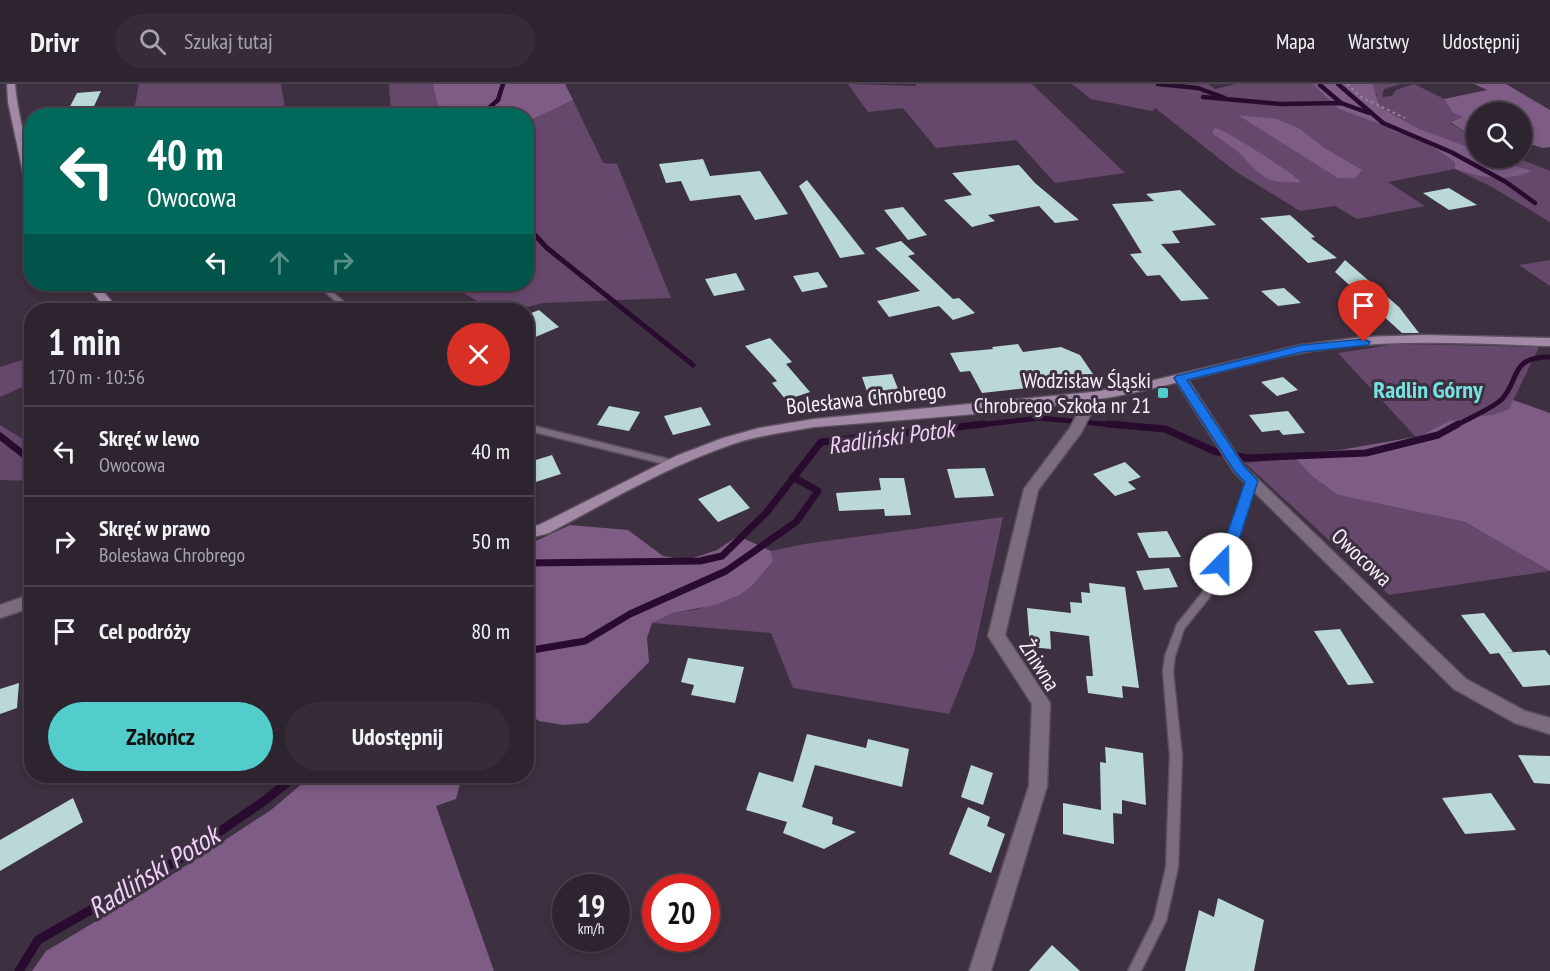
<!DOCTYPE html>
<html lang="pl">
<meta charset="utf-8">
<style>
:root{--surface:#2e2430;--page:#362c38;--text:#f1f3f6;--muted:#a7a4ab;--line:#49414c;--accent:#53cdcb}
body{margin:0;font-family:"PT Sans Narrow",sans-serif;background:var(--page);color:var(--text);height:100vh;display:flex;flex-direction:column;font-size:22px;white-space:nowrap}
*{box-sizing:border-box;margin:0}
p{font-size:20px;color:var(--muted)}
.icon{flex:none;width:33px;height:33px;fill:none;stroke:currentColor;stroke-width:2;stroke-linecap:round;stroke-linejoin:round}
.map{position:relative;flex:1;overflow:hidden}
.sheet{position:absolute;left:24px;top:219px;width:510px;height:480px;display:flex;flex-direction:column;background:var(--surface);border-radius:24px;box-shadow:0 3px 9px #0003,0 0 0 2px var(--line)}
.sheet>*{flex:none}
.hud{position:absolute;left:24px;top:24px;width:510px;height:183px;border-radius:24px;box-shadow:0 3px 9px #0003,0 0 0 2px var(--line);background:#00695c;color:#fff;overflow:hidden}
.buttons{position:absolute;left:1466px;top:18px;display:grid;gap:12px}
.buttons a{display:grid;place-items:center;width:66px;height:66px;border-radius:50%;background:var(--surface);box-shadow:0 3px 9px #0003,0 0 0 2px var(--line);font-size:30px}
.speed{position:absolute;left:552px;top:790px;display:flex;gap:12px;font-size:30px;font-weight:700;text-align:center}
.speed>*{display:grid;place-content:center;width:78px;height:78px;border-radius:50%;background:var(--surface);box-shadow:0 3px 9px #0003,0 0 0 2px var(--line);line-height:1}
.speed small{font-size:15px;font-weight:400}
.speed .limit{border:9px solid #d22;background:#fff;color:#111}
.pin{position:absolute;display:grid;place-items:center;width:51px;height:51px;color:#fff;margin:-62px -26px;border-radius:50% 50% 50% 0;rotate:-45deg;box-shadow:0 0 6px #0007}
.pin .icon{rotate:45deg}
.me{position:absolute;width:66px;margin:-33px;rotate:22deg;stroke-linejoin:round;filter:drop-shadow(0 0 4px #0008)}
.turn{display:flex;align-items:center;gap:21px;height:126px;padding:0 24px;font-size:27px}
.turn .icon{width:78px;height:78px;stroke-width:2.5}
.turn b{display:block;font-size:42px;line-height:51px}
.lanes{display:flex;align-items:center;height:57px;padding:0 24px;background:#0003;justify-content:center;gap:30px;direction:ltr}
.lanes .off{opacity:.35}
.round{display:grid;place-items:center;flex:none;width:63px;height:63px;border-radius:32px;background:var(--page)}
.overview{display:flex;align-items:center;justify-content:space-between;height:102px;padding:0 24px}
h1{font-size:36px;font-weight:800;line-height:45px}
.action{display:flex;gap:12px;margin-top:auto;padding:12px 24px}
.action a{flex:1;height:69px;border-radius:36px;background:var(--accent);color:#111;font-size:24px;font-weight:800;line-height:69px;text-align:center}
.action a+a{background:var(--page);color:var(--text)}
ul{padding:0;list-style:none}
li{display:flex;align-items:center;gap:18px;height:90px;padding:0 24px;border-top:2px solid var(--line)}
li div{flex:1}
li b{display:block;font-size:22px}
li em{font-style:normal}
header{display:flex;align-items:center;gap:36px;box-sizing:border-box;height:84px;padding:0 30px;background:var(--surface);border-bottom:2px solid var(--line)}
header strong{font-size:28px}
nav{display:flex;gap:33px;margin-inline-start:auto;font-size:21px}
.search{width:420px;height:54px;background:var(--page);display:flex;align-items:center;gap:15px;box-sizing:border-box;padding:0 21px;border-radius:33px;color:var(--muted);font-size:22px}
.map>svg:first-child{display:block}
.green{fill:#67486d}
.forest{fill:#7e5c85}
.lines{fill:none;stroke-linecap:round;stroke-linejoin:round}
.stream-far3{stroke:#290b2f;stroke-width:4.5}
.stream-far2{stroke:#290b2f;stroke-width:5}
.stream-far1{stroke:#290b2f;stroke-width:7}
.stream{stroke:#290b2f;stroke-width:9}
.building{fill:#b9d8d7}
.lane-casing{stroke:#5b4f5e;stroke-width:3}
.street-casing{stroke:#5b4f5e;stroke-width:3}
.secondary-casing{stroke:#5b4f5e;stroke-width:3}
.path{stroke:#8f8492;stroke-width:2;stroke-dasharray:3 3;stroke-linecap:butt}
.lane{fill:#7b6c7e;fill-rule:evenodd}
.street{fill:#7b6c7e;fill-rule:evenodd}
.secondary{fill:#a28aa7;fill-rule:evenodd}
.route{fill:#1a73e8;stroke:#114b97;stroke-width:1.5}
.poi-dot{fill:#53cdcb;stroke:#3d3040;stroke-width:2}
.labels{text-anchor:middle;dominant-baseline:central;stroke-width:6;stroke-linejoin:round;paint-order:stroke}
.poi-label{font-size:22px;fill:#f7eff9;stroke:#3d3040;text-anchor:end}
.street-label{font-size:22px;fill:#f7eff9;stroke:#3d3040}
.neighbourhood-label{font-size:24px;font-weight:bold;fill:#76e2e0;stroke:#3d3040}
.water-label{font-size:24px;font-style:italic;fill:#f0d0f7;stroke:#3d3040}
.near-water-label{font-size:28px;font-style:italic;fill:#f0d0f7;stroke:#3d3040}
</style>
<header>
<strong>Drivr</strong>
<div class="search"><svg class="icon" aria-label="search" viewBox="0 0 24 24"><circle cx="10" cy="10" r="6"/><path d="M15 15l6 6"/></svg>Szukaj tutaj</div>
<nav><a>Mapa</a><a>Warstwy</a><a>Udostępnij</a></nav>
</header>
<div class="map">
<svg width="1550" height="887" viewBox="0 0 1550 887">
<rect width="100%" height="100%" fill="#3d3040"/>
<!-- green -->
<g class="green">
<path d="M 139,0 L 281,0 L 285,24 L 284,31 L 172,31 L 173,27 L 133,31 Z"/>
<path d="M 389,0 L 433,0 L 437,19 L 446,31 L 391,31 Z"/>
<path d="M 848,0 L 916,2 L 916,0 L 1032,0 L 1125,89 L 1055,99 L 1016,56 L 936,64 L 903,24 L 868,28 Z"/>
<path d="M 1072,0 L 1208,0 L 1215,5 L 1236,0 L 1325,0 L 1369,13 L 1378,12 L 1360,0 L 1401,0 L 1384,5 L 1382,13 L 1392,12 L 1396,6 L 1414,0 L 1444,15 L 1453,29 L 1463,33 L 1463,35 L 1453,36 L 1450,39 L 1476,55 L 1476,74 L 1518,74 L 1550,87 L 1550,138 L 1492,103 L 1455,85 L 1388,98 L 1425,122 L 1357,135 L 1335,122 L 1300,127 L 1235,87 L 1155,24 L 1152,27 L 1091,15 Z"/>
<path d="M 573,16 L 603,79 L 617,80 L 671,214 L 543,219 L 515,226 L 492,226 L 449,200 L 526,200 L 527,38 Z"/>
<path d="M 1550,176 L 1550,202 L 1519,181 Z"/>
<path d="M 1396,260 L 1539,263 L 1509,325 L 1496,330 L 1450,337 L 1420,352 L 1415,352 L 1338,269 Z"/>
<path d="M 31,273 L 31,299 L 0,313 L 0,283 Z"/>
<path d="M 0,341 L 31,360 L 31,397 L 0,396 Z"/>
<path d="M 1295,374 L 1313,393 L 1338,411 L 1465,438 L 1550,487 L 1389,511 L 1245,379 Z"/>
<path d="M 1003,433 L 974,568 L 949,630 L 793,604 L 771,549 L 652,539 L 673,529 L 699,525 L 752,502 L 773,477 L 771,467 L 804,460 Z"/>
</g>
<!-- forest -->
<g class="forest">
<path d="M 433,0 L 565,0 L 573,16 L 527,38 L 526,32 L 446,31 L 437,19 Z"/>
<path d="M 1313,0 L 1372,0 L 1379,21 L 1388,28 L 1419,45 L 1476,66 L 1476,74 L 1489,74 L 1531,87 C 1505,99 1481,93 1455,85 L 1455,78 L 1418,52 L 1395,48 L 1383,41 L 1339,25 Z"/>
<path d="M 1474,0 L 1506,0 L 1550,26 L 1550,63 L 1543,64 L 1521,57 L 1521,28 L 1476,28 L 1476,55 L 1450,38 L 1463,33 L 1453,29 L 1444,15 L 1487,6 Z"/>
<path d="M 1238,31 L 1277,35 L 1300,45 L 1323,63 L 1362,86 L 1355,94 L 1338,94 Z"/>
<path d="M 1215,44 C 1225,45 1294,90 1301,98 C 1271,99 1267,98 1246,76 C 1237,65 1223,57 1212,49 Z"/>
<path d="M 1513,316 L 1550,329 L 1550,487 L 1465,438 L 1338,411 L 1313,393 L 1295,374 L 1238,373 L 1340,366 L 1420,352 L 1449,337 L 1495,330 L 1509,325 Z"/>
<path d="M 570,441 L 628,446 L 663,472 L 687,476 L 717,466 L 738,452 L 771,467 L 773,477 L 752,502 L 739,511 L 715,521 L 673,529 L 652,539 L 647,554 L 649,578 L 588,639 L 563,641 L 539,637 L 527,629 L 527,458 L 538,456 Z"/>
<path d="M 311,692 L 462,692 L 456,715 L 436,722 L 494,887 L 32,887 L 46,867 L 147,807 L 271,726 Z"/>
</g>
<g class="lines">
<!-- stream-far3 -->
<g class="stream-far3">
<path d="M 1158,0 L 1198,4 L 1225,14"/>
<path d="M 1338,0 L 1383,39 L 1451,68 L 1506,98 L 1535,119"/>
<path d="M 1320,1 L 1341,19"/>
<path d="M 1203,13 L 1281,20 L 1341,19 L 1369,29"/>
<path d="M 480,32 L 498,16 L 503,0"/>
<path d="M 533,147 L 534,151"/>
</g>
<!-- stream-far2 -->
<g class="stream-far2">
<path d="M 534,150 L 547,164 L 693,281"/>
<path d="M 971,342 L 1039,334 L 1125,342"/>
<path d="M 1455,342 C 1467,335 1491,325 1501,316 C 1521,296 1508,273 1550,273"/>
</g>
<!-- stream-far1 -->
<g class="stream-far1">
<path d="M 1108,340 L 1165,345 L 1214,367 L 1247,374 L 1366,369 L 1438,351 L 1458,340"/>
<path d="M 0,352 L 32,377"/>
<path d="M 526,479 L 700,477 L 722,472 L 766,429 L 821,358 L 984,340"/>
<path d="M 526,567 L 585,557 L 630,530 L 726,487 L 796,438 L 818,407 L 793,393"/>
</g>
<!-- stream -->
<path class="stream" d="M 19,887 L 38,856 L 180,775 L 264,717 L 295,692"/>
</g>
<!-- building -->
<g class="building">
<path d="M 101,7 L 90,31 L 65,32 L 77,9 Z"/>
<path d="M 703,75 L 710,92 L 760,87 L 788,130 L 755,136 L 740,111 L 690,117 L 681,97 L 666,99 L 659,80 Z"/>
<path d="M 1019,81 L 1035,99 L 1079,136 L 1055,139 L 1039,122 L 988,131 L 995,137 L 972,143 L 944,116 L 972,111 L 952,89 Z"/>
<path d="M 807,96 L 865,170 L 840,174 L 799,102 Z"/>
<path d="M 1449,104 L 1477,121 L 1449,126 L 1423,109 Z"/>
<path d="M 1180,106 L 1216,141 L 1172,147 L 1180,159 L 1161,160 L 1209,215 L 1181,217 L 1160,191 L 1147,192 L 1130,170 L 1142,169 L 1112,120 L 1154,117 L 1146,110 Z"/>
<path d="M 903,123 L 927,151 L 908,156 L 884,126 Z"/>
<path d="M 1290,131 L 1315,153 L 1311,154 L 1337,174 L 1308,179 L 1260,134 Z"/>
<path d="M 901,157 L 915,170 L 908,172 L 953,215 L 959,214 L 975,229 L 953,236 L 939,222 L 889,233 L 877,217 L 920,207 L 875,164 Z"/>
<path d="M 1345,176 L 1399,223 L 1419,249 L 1402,249 L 1335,188 Z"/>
<path d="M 818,188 L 828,203 L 802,208 L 793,192 Z"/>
<path d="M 736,189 L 745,206 L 714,212 L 705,195 Z"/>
<path d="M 1284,204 L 1301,219 L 1278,222 L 1261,207 Z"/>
<path d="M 539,226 L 559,243 L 526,257 L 526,231 Z"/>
<path d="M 770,254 L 792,278 L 786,280 L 810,308 L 786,316 L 772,299 L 777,297 L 745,262 Z"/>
<path d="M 1018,260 L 1023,268 L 1061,263 L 1080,271 L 1097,296 L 982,309 L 970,287 L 960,288 L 950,269 L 993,265 L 992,263 Z"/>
<path d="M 892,290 L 901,312 L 870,316 L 862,293 Z"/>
<path d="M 1283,293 L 1298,306 L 1277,312 L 1261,298 Z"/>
<path d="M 609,322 L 640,328 L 629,347 L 597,341 Z"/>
<path d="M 701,323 L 711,341 L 673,351 L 664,332 Z"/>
<path d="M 1288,327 L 1305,349 L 1283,351 L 1279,346 L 1262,348 L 1249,331 Z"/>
<path d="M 552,371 L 561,390 L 526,401 L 526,379 Z"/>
<path d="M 1125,378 L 1141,393 L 1128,398 L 1136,405 L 1115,412 L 1093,390 Z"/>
<path d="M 985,384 L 994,412 L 955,414 L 947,385 Z"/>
<path d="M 879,394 L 904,394 L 911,431 L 885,432 L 884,425 L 839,427 L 836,409 L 881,406 Z"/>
<path d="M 730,401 L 750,424 L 718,438 L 698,415 Z"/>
<path d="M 1167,447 L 1181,473 L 1149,474 L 1137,449 Z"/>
<path d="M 1169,484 L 1178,503 L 1144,506 L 1136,487 Z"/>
<path d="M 1089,499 L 1125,503 L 1139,604 L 1122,602 L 1123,614 L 1088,609 L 1086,592 L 1093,592 L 1089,552 L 1050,547 L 1051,565 L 1030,563 L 1027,524 L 1071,529 L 1070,518 L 1082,519 L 1081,508 L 1090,509 Z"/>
<path d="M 1484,529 L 1513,568 L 1503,569 L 1545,566 L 1550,572 L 1550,601 L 1523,603 L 1499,569 L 1490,570 L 1461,531 Z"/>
<path d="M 1340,545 L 1350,561 L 1374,599 L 1348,601 L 1314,547 Z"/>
<path d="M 688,574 L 744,583 L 735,619 L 691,611 L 694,601 L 681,598 Z"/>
<path d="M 19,599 L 17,624 L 0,630 L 0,605 Z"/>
<path d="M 807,650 L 866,664 L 868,655 L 909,665 L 902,703 L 815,681 L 802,723 L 833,733 L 832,740 L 856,748 L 824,765 L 783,749 L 787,738 L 746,726 L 759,688 L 793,698 Z"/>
<path d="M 1105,663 L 1143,669 L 1146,721 L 1122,716 L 1122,730 L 1113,729 L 1114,760 L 1063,750 L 1063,719 L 1101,726 L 1100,678 L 1106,679 Z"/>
<path d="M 1518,671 L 1550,672 L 1550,700 L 1534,699 Z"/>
<path d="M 971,681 L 993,689 L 983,721 L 961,713 Z"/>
<path d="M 1491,709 L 1516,746 L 1465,750 L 1442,714 Z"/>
<path d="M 73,714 L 83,738 L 0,787 L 0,756 Z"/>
<path d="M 968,723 L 990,733 L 987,742 L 1005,750 L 991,789 L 949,770 Z"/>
<path d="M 1218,814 L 1264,836 L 1254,887 L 1185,887 L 1199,826 L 1214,833 Z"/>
<path d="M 1052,861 L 1080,887 L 1029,887 Z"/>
</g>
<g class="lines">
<defs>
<g id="lane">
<path d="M 316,200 L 323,200 L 353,226 L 346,226 Z"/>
<path d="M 526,340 L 672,376 L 676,379 L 672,382 L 526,346 Z"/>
<path d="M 1252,394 L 1256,397 L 1234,465 L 1209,514 L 1184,545 L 1175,572 L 1173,588 L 1182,672 L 1178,783 L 1166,837 L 1141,887 L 1128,887 L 1154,835 L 1166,783 L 1170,672 L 1163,588 L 1165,572 L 1177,540 L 1202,509 L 1224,465 L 1248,397 Z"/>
</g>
<g id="street">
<path d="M 1180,290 L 1185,291 L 1244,382 L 1466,595 L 1525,627 L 1550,634 L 1550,650 L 1515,639 L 1454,605 L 1234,388 L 1174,294 Z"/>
<path d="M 1093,308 L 1100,312 L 1081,349 L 1038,406 L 1005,551 L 1050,619 L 1047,702 L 991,887 L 969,887 L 1029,702 L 1032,620 L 988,552 L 1024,405 L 1070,344 L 1088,309 Z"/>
<path d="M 32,510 L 32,523 L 0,534 L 0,521 Z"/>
</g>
<g id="secondary">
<path d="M 7,0 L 15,0 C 18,38 32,71 32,110 L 27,107 L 8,18 Z"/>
<path d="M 86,200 L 97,200 L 119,226 L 107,226 Z"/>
<path d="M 1425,251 L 1550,254 L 1550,262 C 1478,260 1405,255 1333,264 C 1252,274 1174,304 1094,316 C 1001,330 907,335 814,343 C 787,348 759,351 733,360 C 668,382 609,417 549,449 L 526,455 L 526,444 L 539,441 L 676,372 L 723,354 L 759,344 L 814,335 L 1093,308 L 1146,298 L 1301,261 L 1363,253 Z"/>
</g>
</defs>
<!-- lane casing -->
<use href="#lane" class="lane-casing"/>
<!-- street casing -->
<use href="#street" class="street-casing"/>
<!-- secondary casing -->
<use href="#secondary" class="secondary-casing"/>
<!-- path -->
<path class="path" d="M 1347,0 L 1361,13 L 1405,34"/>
<!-- lane -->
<use href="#lane" class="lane"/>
<!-- street -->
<use href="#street" class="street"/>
<!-- secondary -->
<use href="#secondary" class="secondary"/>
</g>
<!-- route -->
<path class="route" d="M 1364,255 L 1370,258 L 1368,261 L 1302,268 L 1187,296 L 1244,382 L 1258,397 L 1236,465 L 1226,484 L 1216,484 L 1214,480 L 1222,465 L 1245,398 L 1235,388 L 1174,294 L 1176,292 L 1302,261 Z"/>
<!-- markers -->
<rect class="poi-dot" x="1157" y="303" width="12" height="12" rx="3"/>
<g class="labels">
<!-- poi labels -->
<g class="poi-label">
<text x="1151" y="296">Wodzisław Śląski<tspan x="1151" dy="25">Chrobrego Szkoła nr 21</tspan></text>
</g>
<!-- street labels -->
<g class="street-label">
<text transform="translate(866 314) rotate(-6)">Bolesława Chrobrego</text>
<text transform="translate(1362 473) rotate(43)">Owocowa</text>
<text transform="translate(1040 581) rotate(58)">Żniwna</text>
</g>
<!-- neighbourhood labels -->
<g class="neighbourhood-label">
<text x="1428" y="305">Radlin Górny</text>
</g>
<!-- water labels -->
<g class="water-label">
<text transform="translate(891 353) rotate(-8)">Radliński Potok</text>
</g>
<!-- near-water labels -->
<g class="near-water-label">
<text transform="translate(153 787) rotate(-32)">Radliński Potok</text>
</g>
</g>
</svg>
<div class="buttons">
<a><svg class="icon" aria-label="search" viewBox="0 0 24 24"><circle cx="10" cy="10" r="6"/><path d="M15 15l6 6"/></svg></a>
</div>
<div class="speed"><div>19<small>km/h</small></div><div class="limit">20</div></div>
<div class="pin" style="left:1364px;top:258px;background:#d93025"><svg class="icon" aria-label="arrive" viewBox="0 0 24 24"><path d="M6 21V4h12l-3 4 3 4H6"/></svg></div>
<svg class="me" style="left:1221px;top:480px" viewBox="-20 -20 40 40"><circle r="19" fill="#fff"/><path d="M0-13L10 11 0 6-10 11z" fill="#1a73e8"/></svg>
<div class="hud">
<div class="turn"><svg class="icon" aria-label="left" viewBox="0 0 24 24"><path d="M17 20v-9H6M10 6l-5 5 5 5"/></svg><div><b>40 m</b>Owocowa</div></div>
<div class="lanes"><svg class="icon" aria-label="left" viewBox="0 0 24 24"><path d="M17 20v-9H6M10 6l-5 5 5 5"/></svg><svg class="icon off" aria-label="ahead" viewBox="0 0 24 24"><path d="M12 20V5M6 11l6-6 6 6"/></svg><svg class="icon off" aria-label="right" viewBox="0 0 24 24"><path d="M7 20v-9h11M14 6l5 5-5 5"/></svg></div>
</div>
<section class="sheet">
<div class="overview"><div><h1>1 min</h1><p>170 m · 10:56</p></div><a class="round" style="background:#d93025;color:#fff"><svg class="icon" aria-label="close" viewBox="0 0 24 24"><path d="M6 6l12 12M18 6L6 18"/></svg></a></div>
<ul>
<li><svg class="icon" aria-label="left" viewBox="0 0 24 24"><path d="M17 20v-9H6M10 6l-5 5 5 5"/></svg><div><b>Skręć w lewo</b><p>Owocowa</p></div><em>40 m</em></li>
<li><svg class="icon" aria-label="right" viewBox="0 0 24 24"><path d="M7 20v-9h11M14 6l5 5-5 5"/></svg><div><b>Skręć w prawo</b><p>Bolesława Chrobrego</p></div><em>50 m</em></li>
<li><svg class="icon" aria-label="arrive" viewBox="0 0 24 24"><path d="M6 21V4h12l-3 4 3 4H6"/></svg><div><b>Cel podróży</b></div><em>80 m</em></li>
</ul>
<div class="action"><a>Zakończ</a><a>Udostępnij</a></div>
</section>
</div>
